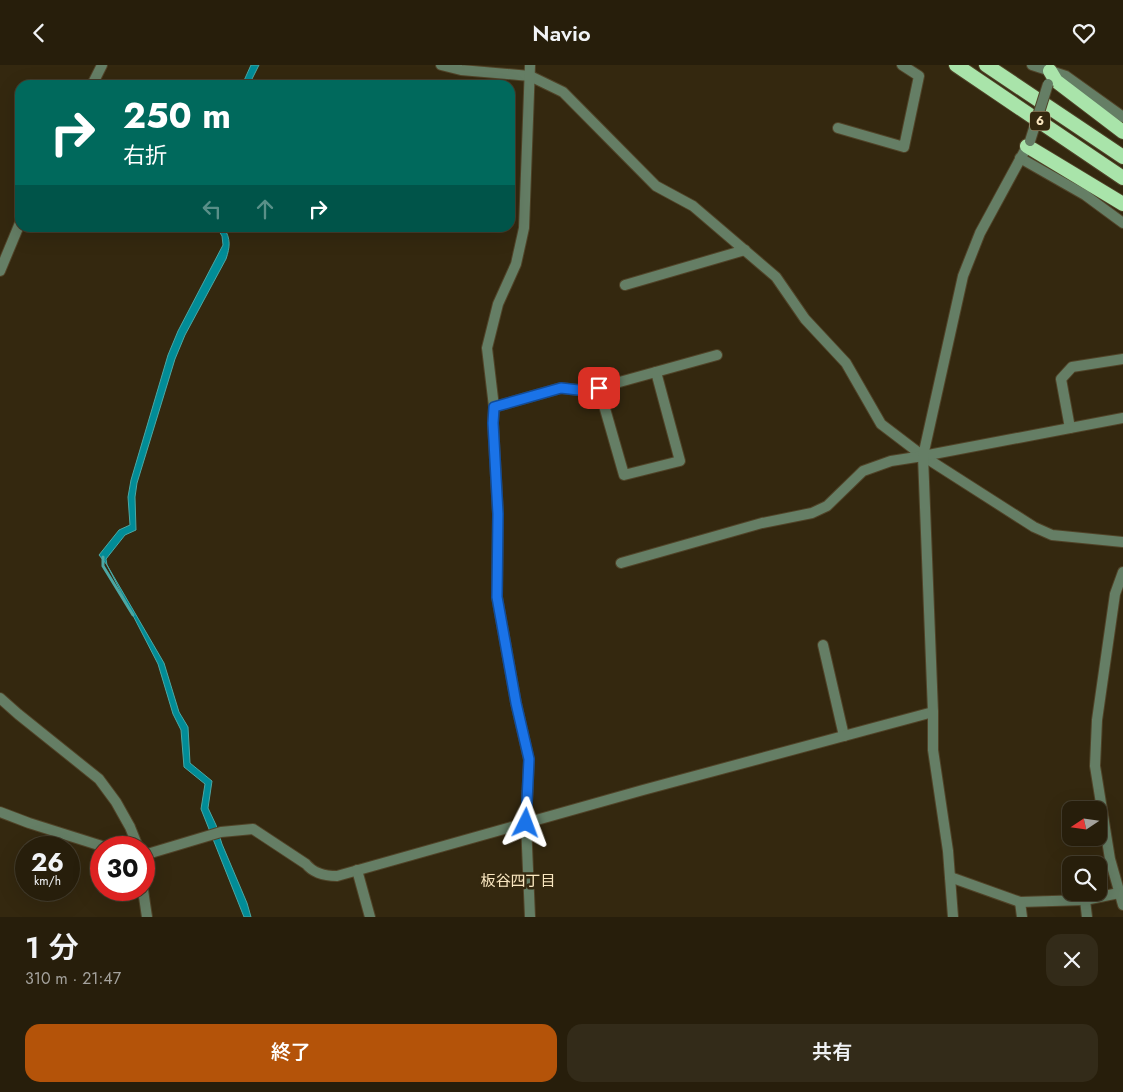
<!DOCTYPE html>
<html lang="ja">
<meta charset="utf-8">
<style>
:root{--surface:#271e0b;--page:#332b19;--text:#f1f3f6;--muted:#a4a29d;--line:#433c2c;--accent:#b45309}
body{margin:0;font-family:Jost,"Noto Sans JP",sans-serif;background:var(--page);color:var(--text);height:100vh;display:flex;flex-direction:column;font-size:19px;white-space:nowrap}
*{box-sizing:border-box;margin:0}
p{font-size:16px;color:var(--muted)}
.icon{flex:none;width:28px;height:28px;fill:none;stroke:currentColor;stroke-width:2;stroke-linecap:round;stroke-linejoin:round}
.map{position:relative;height:852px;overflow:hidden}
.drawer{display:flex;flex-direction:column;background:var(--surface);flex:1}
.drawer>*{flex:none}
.guide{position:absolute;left:15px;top:15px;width:500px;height:152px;border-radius:15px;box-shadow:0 5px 20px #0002,0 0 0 1px var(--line);background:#00695c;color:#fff;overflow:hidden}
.needle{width:32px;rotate:257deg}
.controls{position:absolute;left:1062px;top:736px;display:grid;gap:10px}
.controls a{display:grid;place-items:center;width:45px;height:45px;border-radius:10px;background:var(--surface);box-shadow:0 5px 20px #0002,0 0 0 1px var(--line);font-size:25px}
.speed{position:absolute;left:15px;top:771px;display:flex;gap:10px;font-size:25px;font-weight:700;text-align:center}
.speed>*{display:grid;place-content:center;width:65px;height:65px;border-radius:50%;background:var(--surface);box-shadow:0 5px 20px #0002,0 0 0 1px var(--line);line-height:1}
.speed small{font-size:12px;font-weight:400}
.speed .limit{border:8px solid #d22;background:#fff;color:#111}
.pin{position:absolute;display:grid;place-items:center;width:42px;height:42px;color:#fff;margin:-21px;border-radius:10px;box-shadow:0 2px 8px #0006}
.me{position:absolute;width:55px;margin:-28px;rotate:3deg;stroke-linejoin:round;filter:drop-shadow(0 0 4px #0008)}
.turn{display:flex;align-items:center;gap:18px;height:105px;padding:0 25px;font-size:22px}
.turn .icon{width:65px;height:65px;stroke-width:2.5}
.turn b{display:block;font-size:35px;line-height:42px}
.lanes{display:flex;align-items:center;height:48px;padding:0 25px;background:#0003;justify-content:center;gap:25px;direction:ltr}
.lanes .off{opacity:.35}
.round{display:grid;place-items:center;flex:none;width:52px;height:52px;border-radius:15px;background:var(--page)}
.head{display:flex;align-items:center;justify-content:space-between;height:85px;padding:0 25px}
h1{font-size:30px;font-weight:600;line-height:38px}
.button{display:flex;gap:10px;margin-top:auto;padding:10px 25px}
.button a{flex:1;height:58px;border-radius:15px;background:var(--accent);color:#fff;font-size:20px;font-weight:600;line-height:58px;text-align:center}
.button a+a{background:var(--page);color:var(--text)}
header{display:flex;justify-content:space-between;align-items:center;height:65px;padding:0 25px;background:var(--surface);font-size:22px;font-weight:600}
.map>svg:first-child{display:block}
.water{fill:#018c97;stroke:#4ca7a3}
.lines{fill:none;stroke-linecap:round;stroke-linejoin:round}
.stream{stroke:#4ca7a3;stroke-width:3}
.minor-casing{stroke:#504328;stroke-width:12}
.trunk-casing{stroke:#504328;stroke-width:16}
.minor{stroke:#657e65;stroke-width:10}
.trunk{stroke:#a9e4aa;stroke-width:14}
.minor-bridge-casing{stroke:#504328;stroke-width:12;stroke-linecap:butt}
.minor-bridge{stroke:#657e65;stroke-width:10}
.route-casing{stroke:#114b97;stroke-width:12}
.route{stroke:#1a73e8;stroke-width:9}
.labels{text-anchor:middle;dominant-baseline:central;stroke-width:5;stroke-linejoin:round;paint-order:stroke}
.shield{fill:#34280f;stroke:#bfae8b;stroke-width:1}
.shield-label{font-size:12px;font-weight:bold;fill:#fae7c0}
.neighbourhood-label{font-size:15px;fill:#fae7c0;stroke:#34280f}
</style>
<header><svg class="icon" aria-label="back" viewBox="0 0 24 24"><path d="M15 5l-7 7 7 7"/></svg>Navio<svg class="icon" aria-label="heart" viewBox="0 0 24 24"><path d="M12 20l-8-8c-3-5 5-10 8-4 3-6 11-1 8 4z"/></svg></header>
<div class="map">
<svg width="1123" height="852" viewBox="0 0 1123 852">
<rect width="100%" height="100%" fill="#34280f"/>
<!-- water -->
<g class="water">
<path d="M 251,0 L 259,0 L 249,20 L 242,20 Z"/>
<path d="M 217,163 L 224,163 C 231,174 230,182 226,194 L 185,270 L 175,294 L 137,418 L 135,432 L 136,465 L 125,470 L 106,494 L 107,500 L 164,598 L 179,647 L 188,662 L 190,698 L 212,716 L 208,743 L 216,760 L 222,779 L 247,838 L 251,852 L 244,852 L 201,744 L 205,719 L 184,702 L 181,665 L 173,649 L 158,599 L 107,500 L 99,490 L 119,465 L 130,460 L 128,432 L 131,415 L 168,290 L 178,266 L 223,180 L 222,171 Z"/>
</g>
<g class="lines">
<!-- stream -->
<path class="stream" d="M 103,492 L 103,501 L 133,550"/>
<defs>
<g id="minor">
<path d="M 441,0 L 461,5 L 530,11 L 563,27 L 656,121 L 693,141 L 776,212 L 805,254 L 846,298 L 881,359 L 923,391 L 1034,462 L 1052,470 L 1123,477"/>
<path d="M 1032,0 L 1066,11 L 1123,52"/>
<path d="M 92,20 L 102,0"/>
<path d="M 838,63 L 904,82 L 919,11 L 902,0"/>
<path d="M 1020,93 L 1085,130 L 1123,158"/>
<path d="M 0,206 L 20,158"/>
<path d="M 625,220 L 745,185"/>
<path d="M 599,323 L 624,410 L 680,396 L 656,307"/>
<path d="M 494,342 L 561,323 L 587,326 L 717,290"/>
<path d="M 1070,363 L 1061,314 L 1072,302 L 1123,294"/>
<path d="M 621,498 L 762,458 L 812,448 L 827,441 L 863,406 L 891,396 L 923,391 L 1123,353"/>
<path d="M 1123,507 L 1115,529 L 1097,655 L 1095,701 L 1110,794 L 1123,840"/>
<path d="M 823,580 L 844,671"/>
<path d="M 0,633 L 18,649 L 99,714 L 116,737 L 130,762 L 138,782"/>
<path d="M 0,747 L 29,758 L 105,782"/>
<path d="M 144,790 L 221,767 L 253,764 L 306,799 C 314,809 325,811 337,811 L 643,725 L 933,647"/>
<path d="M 357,805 L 370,852"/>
<path d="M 950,812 L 1020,837 L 1085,835 L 1119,828"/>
<path d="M 143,825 L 147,852"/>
<path d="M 1085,835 L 1087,852"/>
<path d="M 1020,837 L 1022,852"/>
<path d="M 530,852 L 526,758 L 529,695 L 516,638 L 497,532 L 498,449 L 493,358 L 494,342 L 487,283 L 498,239 L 516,199 L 524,163 L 530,0"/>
<path d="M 953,852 L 948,786 L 933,685 L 933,647 L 923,391 L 963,211 L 980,168 L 1030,76"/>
</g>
<g id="trunk">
<path d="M 956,0 L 1123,113"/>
<path d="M 986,0 L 1123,92"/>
<path d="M 1050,6 L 1056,16 L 1123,67"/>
<path d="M 1027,81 L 1123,139"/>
</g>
</defs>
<!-- minor casing -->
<use href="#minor" class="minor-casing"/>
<!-- trunk casing -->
<use href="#trunk" class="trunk-casing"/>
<!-- minor -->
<use href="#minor" class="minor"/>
<!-- trunk -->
<use href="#trunk" class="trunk"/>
<defs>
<path id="minor-bridge" d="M 1030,76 L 1048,19"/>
</defs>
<!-- minor-bridge casing -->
<use href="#minor-bridge" class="minor-bridge-casing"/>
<!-- minor-bridge -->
<use href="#minor-bridge" class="minor-bridge"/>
</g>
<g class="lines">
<defs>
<path id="route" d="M 526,758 L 529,694 L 516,638 L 497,532 L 498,449 L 493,358 L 494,342 L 561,323 L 587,326 L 599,323"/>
</defs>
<!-- route casing -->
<use href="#route" class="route-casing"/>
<!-- route -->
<use href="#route" class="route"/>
</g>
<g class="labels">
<!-- shield labels -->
<rect class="shield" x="1030" y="46.5" width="20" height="19" rx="4"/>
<g class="shield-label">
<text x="1040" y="56">6</text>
</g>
<!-- neighbourhood labels -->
<g class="neighbourhood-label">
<text x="518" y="816">板谷四丁目</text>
</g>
</g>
</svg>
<div class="controls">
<a><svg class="needle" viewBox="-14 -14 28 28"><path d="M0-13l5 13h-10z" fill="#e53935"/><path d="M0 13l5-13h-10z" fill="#a4a29d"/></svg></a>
<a><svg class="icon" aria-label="search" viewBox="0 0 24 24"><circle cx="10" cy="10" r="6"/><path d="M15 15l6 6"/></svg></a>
</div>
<div class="speed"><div>26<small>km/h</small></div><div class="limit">30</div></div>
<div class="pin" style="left:599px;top:323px;background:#d93025"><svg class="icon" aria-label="arrive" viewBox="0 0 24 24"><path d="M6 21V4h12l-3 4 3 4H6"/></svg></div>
<svg class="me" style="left:526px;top:758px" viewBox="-20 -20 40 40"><path d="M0-17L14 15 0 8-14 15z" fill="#1a73e8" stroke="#fff" stroke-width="4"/></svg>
<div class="guide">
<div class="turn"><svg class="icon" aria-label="right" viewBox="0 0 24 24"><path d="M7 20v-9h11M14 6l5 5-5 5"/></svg><div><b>250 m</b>右折</div></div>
<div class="lanes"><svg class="icon off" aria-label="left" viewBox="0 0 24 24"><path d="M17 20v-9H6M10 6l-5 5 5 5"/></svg><svg class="icon off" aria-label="ahead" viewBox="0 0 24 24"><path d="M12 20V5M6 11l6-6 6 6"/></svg><svg class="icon" aria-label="right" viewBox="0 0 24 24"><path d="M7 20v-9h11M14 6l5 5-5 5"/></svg></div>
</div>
</div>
<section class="drawer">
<div class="head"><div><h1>1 分</h1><p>310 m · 21:47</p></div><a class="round"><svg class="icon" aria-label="close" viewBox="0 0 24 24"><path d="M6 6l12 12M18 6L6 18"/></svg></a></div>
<div class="button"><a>終了</a><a>共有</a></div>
</section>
